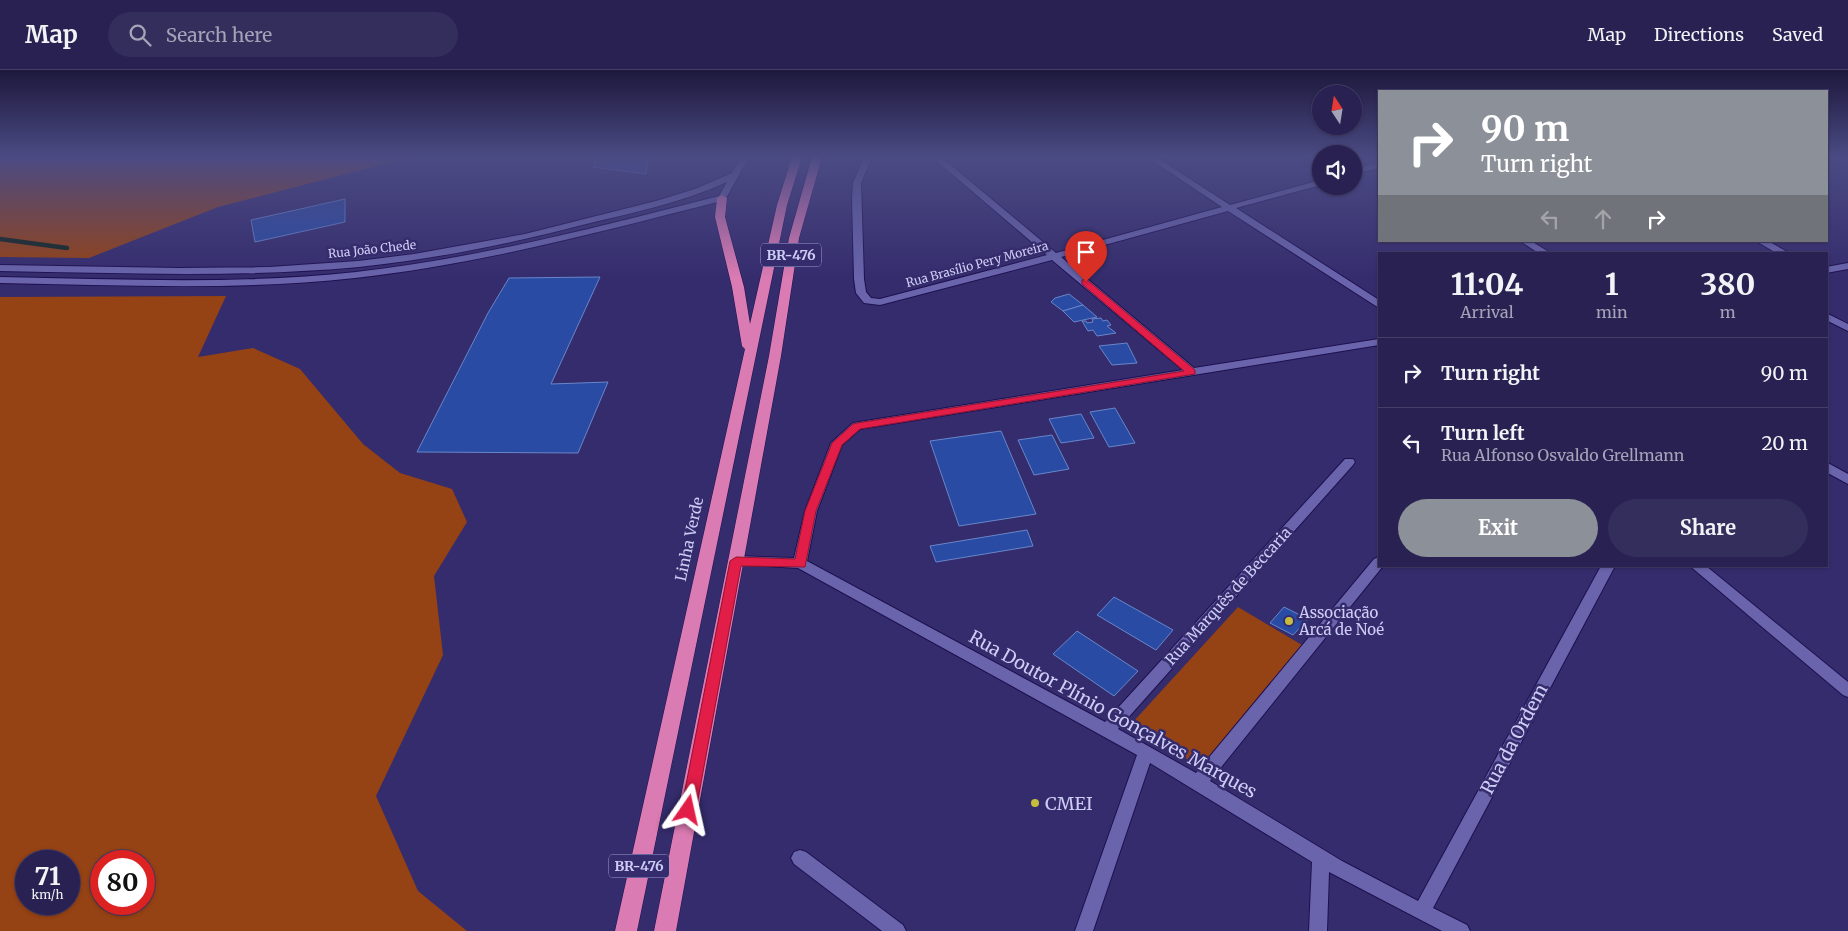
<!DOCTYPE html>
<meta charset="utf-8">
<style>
:root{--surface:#282152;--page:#342e5c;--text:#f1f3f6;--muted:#a5a3b8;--line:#443e69;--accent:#8c9099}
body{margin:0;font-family:Merriweather,serif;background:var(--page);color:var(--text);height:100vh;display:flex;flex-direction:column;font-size:19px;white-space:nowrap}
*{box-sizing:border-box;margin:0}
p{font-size:16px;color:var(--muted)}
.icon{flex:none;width:28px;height:28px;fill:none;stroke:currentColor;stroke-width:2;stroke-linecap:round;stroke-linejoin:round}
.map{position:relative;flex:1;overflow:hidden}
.drawer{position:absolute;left:1378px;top:182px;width:450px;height:315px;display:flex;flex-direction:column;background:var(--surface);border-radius:0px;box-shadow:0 1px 4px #0004,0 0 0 1px var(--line)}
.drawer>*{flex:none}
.top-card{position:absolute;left:1378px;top:20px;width:450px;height:152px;border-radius:0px;box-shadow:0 1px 4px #0004,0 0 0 1px var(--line);background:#8c9099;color:#fff;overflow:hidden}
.needle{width:32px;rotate:348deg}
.buttons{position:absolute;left:1312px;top:15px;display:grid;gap:10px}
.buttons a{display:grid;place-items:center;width:50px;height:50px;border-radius:50%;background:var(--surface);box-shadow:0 1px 4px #0004,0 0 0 1px var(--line);font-size:25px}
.speed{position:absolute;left:15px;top:780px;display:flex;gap:10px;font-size:25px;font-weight:700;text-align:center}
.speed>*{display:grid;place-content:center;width:65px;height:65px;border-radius:50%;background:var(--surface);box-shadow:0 1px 4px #0004,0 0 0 1px var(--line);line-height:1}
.speed small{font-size:12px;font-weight:400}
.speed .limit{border:8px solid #d22;background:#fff;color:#111}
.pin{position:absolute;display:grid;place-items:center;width:42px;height:42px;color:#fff;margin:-51px -21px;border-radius:50% 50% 50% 0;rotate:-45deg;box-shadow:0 0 5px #0007}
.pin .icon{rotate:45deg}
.me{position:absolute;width:55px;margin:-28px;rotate:11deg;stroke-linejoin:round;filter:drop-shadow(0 0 4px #0008)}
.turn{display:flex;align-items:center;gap:18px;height:105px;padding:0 20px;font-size:22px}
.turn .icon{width:65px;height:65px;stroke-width:2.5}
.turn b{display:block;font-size:35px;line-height:42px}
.lanes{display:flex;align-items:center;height:48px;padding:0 20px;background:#0003;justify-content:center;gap:25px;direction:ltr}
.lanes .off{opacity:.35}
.eta{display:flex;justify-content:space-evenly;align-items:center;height:85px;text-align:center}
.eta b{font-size:30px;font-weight:700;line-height:35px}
.button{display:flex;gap:10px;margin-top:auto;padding:10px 20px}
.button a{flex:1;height:58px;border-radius:30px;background:var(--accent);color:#fff;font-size:20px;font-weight:700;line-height:58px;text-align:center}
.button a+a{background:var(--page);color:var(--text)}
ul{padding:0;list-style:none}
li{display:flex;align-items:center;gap:15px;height:70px;padding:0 20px;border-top:1px solid var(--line)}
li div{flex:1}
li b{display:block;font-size:19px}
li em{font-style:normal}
header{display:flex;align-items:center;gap:30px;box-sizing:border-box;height:70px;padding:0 25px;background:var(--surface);border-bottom:1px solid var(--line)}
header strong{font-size:24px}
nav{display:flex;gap:28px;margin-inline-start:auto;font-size:18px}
.search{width:350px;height:45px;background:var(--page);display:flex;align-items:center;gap:12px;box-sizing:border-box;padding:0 18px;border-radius:28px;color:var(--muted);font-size:19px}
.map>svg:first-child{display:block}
.green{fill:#954214;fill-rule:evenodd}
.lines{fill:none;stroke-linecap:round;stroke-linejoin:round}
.stream{stroke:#13261e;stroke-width:4.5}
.building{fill:#2a4ba3;stroke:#6886ca}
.street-casing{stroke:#1e1050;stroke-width:2}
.secondary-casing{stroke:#1e1050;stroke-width:2}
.highway-casing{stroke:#1e1050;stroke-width:1}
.street{fill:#6964ab;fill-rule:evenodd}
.secondary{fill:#6964ab;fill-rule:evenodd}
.highway{fill:#db7bb3;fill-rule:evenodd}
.route{fill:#e11d48;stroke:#92132f}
.poi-dot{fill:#c5bc3d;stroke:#352c6d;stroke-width:2}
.labels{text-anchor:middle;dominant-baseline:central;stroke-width:5;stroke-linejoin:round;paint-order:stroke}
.far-street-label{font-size:12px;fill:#cdcdf5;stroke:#352c6d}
.shield{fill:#352c6d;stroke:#9f9dcc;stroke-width:1}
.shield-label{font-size:14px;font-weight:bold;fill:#cdcdf5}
.street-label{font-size:15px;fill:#cdcdf5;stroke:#352c6d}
.poi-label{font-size:15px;fill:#cdcdf5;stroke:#352c6d;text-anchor:start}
.near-street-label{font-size:18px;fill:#cdcdf5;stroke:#352c6d}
.near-poi-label{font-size:18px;fill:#cdcdf5;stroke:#352c6d;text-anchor:start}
</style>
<header>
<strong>Map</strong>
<div class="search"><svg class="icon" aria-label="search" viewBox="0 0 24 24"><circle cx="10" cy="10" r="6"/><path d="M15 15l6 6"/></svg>Search here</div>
<nav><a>Map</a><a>Directions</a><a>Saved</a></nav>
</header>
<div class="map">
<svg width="1848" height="861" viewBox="0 0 1848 861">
<rect width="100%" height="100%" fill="#352c6d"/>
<!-- green -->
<g class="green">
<path d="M 0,87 L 411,87 L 218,137 L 89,188 L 0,187 Z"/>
<path d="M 226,226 L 198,287 L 253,278 L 300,299 L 363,374 L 400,403 L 452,419 L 467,452 L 434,506 L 443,585 L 376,726 L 418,821 L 467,861 L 0,861 L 0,227 ZM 26,791 L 69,791 L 69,834 L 26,834 ZM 101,791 L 144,791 L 144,834 L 101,834 Z"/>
<path d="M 1238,537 L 1302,575 L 1200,698 L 1133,652 Z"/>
</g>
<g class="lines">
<!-- stream -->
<path class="stream" d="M 0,169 L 67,178"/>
</g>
<!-- building -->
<g class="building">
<path d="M 596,87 L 648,87 L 646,104 L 593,97 Z"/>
<path d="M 345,129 L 345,152 L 255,172 L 251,150 Z"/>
<path d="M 600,207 L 551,314 L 608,312 L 578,383 L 417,382 L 488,243 L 509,208 Z"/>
<path d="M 1069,224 L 1083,235 L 1063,241 L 1051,232 L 1055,228 Z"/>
<path d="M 1083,235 L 1097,247 L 1074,252 L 1063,241 Z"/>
<path d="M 1101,248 L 1103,251 L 1107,250 L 1111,255 L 1107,256 L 1116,263 L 1097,266 L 1093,260 L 1088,261 L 1082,251 L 1086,251 L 1087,253 L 1093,252 L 1092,249 Z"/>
<path d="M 1127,273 L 1137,293 L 1112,295 L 1099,276 Z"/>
<path d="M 1115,338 L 1135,373 L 1109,377 L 1090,342 Z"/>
<path d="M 1081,344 L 1094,368 L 1061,373 L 1049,349 Z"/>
<path d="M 1001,361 L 1036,444 L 959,456 L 930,371 Z"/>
<path d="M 1052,365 L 1069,399 L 1034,405 L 1018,370 Z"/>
<path d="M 1027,460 L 1033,476 L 936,492 L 930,476 Z"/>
<path d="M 1114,527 L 1173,560 L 1156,580 L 1097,545 Z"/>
<path d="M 1284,537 L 1308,549 L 1293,565 L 1270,553 Z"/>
<path d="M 1077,561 L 1138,601 L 1114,626 L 1053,584 Z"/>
</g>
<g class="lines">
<defs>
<g id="street">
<path d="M 864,87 L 872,87 L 861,113 L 864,209 L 866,222 L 871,228 L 880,229 L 1047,185 L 932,87 L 941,87 L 1056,183 L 1222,137 L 1147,87 L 1156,87 L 1230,135 L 1321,110 L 1321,115 L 1236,138 L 1379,230 L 1379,238 L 1228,141 L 1061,187 L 1194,298 L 1379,269 L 1379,275 L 860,359 L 842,375 L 817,441 L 807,491 L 1105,652 L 1345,389 L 1353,389 L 1355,392 L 1353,395 L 1118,659 L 1196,703 L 1374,489 L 1379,487 L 1379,496 L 1383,496 L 1210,711 L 1342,791 L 1418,831 L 1601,496 L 1615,496 L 1433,838 L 1467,855 L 1470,861 L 1442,861 L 1329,802 L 1327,861 L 1309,861 L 1312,792 L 1150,693 L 1093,861 L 1075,861 L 1137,685 L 798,498 L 731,494 L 729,491 L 731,488 L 736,486 L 794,488 L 805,441 L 831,373 L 853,353 L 1183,300 L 1052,190 L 880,235 L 864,233 L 856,223 L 854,209 L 852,129 L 853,113 Z"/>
<path d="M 1379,93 L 1379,98 L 1354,104 L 1354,99 Z"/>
<path d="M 1520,171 L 1531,171 L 1552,184 L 1540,184 Z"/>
<path d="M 1756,171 L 1768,171 L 1791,184 L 1778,184 Z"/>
<path d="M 1848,193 L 1848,199 L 1826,203 L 1826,197 Z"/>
<path d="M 1826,243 L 1848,254 L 1848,261 L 1826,250 Z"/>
<path d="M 1826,392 L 1848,404 L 1848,414 L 1826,402 Z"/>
<path d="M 1690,496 L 1706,496 L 1848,612 L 1848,627 L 1843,625 Z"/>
<path d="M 800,780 L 806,782 L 903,855 L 906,861 L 882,861 L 794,794 L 791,788 L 794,782 Z"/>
</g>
<path id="secondary" d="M 741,87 L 749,87 L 725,130 C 603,161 481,194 355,208 C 238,221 118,215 0,213 L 0,207 C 118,209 238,215 356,202 C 479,188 599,157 719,126 L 727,112 C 681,133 631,143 582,155 C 509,174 435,189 359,197 C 240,208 120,203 0,201 L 0,195 L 179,198 L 269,197 L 358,191 L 414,184 L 525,164 L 656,131 L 695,119 L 732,103 Z"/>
<g id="highway">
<path d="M 792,87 L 802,87 L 787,135 L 637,861 L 615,861 L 745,279 L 742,276 L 732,217 L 715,147 L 717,128 L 722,125 L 727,128 L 725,147 L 744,217 L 750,254 L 777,135 Z"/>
<path d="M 812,87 L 822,87 L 799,168 L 781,286 L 676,861 L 654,861 L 769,286 L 789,168 Z"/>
</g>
</defs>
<!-- street casing -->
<use href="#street" class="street-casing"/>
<!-- secondary casing -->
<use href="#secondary" class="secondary-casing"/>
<!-- highway casing -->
<use href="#highway" class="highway-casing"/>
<!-- street -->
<use href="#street" class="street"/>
<!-- secondary -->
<use href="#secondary" class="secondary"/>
<!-- highway -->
<use href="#highway" class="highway"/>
</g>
<!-- sky -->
<linearGradient id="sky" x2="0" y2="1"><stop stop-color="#1d183c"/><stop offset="0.42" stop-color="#4b4b84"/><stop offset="1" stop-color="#4b4b84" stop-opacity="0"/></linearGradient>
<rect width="1848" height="208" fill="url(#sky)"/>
<!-- route -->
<path class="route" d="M 1086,209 L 1195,300 L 1195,304 L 860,359 L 842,375 L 816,441 L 805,497 L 741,496 L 696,740 L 694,745 L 688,747 L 683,745 L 681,740 L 730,491 L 736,487 L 795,489 L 805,441 L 832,373 L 853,354 L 857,353 L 1184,301 L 1082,214 L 1082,210 Z"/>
<!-- markers -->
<g class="poi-dot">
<circle cx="1289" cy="551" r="5"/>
<circle cx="1035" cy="733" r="5"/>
</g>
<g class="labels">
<!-- far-street labels -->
<g class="far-street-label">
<text transform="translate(372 179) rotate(-6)">Rua João Chede</text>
<text transform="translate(977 194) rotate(-15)">Rua Brasílio Pery Moreira</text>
</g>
<!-- shield labels -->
<g class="shield">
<rect x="761" y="173.5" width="60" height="23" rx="4"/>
<rect x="609" y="784.5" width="60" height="23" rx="4"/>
</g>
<g class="shield-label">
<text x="791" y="185">BR-476</text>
<text x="639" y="796">BR-476</text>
</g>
<!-- street labels -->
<g class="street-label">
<text transform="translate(689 469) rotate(-78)">Linha Verde</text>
<text transform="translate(1228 526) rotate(-48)">Rua Marquês de Beccaria</text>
</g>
<!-- poi labels -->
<g class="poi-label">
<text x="1299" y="542">Associação<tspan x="1299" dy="17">Arcá de Noé</tspan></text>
</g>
<!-- near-street labels -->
<g class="near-street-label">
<text transform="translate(1113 644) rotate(29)">Rua Doutor Plínio Gonçalves Marques</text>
<text transform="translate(1514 669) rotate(-62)">Rua da Ordem</text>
</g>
<!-- near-poi labels -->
<g class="near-poi-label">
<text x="1045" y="733">CMEI</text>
</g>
</g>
</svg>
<div class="buttons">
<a><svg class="needle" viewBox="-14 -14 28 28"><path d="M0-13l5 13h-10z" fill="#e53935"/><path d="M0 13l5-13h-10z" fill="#a5a3b8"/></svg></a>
<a><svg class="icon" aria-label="sound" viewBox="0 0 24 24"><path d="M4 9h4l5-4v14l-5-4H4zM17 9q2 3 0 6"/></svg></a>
</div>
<div class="speed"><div>71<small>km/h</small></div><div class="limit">80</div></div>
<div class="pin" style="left:1086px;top:212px;background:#d93025"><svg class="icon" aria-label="arrive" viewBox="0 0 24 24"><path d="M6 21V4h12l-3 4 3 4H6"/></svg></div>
<svg class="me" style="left:688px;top:740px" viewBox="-20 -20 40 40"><path d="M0-17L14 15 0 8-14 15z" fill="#e11d48" stroke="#fff" stroke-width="4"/></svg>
<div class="top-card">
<div class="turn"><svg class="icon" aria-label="right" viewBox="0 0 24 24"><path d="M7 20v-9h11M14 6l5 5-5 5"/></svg><div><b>90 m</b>Turn right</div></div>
<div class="lanes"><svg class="icon off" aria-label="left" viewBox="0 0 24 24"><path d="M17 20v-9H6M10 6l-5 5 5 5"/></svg><svg class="icon off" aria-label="ahead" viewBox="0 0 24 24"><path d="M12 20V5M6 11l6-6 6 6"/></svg><svg class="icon" aria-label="right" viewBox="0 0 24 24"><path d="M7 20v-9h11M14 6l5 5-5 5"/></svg></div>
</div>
<section class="drawer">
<div class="eta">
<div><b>11:04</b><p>Arrival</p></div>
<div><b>1</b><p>min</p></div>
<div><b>380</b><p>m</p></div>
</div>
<ul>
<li><svg class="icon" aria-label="right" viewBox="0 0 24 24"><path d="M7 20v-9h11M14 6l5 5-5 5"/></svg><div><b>Turn right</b></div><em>90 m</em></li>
<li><svg class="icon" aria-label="left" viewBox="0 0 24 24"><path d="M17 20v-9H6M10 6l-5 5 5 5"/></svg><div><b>Turn left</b><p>Rua Alfonso Osvaldo Grellmann</p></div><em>20 m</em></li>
</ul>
<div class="button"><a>Exit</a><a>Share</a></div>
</section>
</div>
